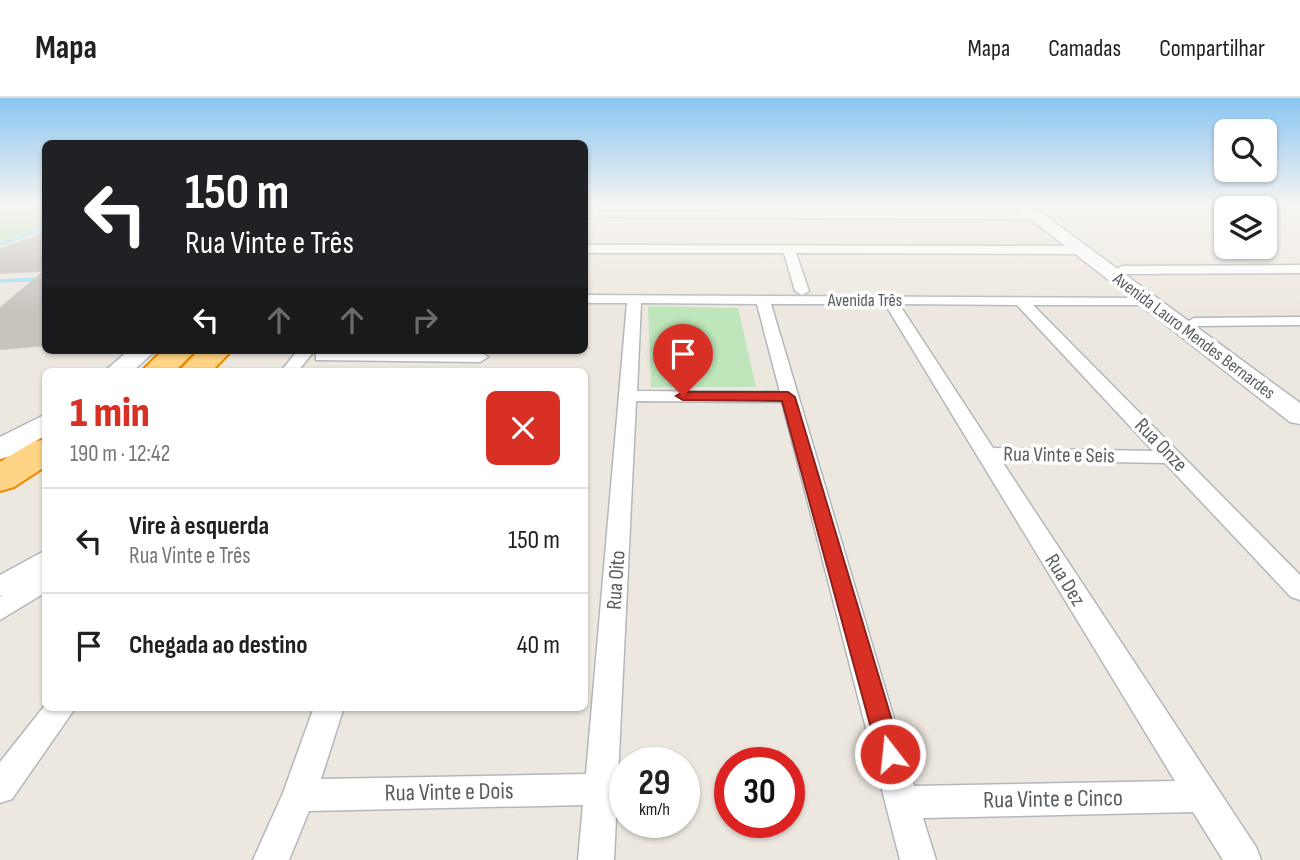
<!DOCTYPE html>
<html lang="pt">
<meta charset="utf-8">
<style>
:root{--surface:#fff;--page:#f2f2f2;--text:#202124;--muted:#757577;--line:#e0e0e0;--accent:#d93025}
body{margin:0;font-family:"Sofia Sans Condensed",sans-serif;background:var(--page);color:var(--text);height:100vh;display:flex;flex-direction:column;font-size:26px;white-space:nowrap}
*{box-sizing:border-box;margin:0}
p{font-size:23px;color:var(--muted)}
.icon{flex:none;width:38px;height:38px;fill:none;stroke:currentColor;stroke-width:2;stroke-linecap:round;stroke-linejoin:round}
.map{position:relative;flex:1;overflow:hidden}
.drawer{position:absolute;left:42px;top:270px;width:546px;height:343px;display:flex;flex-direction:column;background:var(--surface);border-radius:10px;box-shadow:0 2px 5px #0004}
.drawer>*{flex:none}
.top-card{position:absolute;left:42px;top:42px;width:546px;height:214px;border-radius:10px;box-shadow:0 2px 5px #0004;background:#202124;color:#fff;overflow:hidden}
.buttons{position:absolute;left:1214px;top:21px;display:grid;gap:14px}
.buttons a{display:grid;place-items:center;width:63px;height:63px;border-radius:10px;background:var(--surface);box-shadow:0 2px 5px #0004;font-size:35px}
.speed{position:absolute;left:609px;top:649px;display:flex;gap:14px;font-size:35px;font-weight:700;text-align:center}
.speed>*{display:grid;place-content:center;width:91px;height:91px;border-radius:50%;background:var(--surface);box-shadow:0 2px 5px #0004;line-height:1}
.speed small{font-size:18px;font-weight:400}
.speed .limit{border:10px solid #d22;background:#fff;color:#111}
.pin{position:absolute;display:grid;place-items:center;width:60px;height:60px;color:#fff;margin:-72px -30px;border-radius:50% 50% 50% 0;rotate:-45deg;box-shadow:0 0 7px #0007}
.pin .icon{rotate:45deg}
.me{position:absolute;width:77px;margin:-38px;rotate:344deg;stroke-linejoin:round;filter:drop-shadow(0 0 5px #0008)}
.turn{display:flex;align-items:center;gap:24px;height:147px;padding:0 28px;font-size:32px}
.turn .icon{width:91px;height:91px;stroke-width:2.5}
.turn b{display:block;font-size:49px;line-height:60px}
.lanes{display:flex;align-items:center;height:66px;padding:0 28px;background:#0003;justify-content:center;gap:35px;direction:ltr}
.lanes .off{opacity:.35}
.round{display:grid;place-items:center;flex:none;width:74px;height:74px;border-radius:10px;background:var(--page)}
.summary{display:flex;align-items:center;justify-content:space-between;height:119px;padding:0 28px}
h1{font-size:42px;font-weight:800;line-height:52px;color:var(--accent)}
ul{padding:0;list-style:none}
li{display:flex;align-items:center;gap:21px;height:105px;padding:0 28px;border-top:2px solid var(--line)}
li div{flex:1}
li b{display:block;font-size:26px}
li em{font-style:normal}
header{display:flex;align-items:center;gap:42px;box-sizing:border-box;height:98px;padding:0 35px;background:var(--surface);border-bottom:2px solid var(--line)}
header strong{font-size:33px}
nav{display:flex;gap:38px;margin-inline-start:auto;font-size:24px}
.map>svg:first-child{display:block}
.green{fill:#bee6ba}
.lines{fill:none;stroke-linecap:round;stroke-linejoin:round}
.stream{stroke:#9ddeff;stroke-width:3.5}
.building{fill:#c7c3bd}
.street-casing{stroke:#b3b7bb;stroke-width:3}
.secondary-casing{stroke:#b3b8be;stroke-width:3}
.highway-casing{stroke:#ec8b00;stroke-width:4}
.street{fill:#fff;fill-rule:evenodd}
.secondary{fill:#fff;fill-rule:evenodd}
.highway{fill:#ffd484;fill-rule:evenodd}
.route{fill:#d93025;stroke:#8d1f18;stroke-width:2}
.labels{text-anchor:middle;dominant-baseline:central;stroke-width:7;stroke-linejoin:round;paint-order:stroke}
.far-street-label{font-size:18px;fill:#585d62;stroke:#fff}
.street-label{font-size:21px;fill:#585d62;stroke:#fff}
.near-street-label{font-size:24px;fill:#585d62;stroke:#fff}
</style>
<header>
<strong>Mapa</strong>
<nav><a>Mapa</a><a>Camadas</a><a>Compartilhar</a></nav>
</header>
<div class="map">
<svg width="1300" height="762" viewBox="0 0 1300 762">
<rect width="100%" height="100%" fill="#ede8df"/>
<!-- green -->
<g class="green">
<path d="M 12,108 L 45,108 L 45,128 L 0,143 L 0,112 Z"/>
<path d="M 648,208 L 738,210 L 756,289 L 651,289 Z"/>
</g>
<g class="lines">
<!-- stream -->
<g class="stream">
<path d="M 0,146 L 46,130"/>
<path d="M 0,183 L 40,181"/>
</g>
</g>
<!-- building -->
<path class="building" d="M 46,134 L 46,248 L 0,252 L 0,209 L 42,174 L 0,176 L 0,150 Z"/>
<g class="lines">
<defs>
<g id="street">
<path d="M 1227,108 L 1294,108 L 1265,113 L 1265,110 Z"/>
<path d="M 584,113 L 1034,115 L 1039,118 L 1034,121 L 584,119 Z"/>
<path d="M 584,147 L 1078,148 L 1084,152 L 1078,156 L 796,155 L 809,193 L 802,197 L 795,193 L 784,155 L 584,155 Z"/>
<path d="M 1300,167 L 1300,175 L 1122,176 L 1116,172 L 1122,168 Z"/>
<path d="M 584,197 L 1150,200 L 1152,203 L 1145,207 L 1033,207 L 1300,477 L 1300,502 L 1291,499 L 1165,365 L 1001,362 L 1256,749 L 1261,762 L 1223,762 L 1193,714 L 923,720 L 936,762 L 900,762 L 782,304 L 636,303 L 614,762 L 578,762 L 583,707 L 309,713 L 289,762 L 253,762 L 283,695 L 314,609 L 344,609 L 321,681 L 586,676 L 627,205 L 584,205 ZM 641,205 L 757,206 L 780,294 L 637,293 ZM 771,206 L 885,206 L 1175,683 L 914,688 ZM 899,206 L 1017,207 L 1153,353 L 993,350 Z"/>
<path d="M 1300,219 L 1300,227 L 1194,228 L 1187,224 L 1194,220 Z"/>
<path d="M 298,252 L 315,252 L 298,273 L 281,273 Z"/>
<path d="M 322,254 L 480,254 L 488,259 L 480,264 L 316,262 L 316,256 Z"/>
<path d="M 46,452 L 46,494 L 0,522 L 0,499 L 3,497 L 0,498 L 0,477 Z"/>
<path d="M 46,606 L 46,609 L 76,609 L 12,701 L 0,705 L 0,664 Z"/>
</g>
<g id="secondary">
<path d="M 1014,108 L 1032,108 L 1300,305 L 1300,326 L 1290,324 Z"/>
<path d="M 129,252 L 156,252 L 133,273 L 105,273 Z"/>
<path d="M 46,316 L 46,337 L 11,358 L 0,361 L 0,339 Z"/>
</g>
<g id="highway">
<path d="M 163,252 L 196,252 L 175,273 L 142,273 Z"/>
<path d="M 199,252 L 232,252 L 212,273 L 179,273 Z"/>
<path d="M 46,341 L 46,368 L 14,389 L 0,393 L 0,364 L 33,344 Z"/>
</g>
</defs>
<!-- street casing -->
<use href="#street" class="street-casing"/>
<!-- secondary casing -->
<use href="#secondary" class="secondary-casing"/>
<!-- highway casing -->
<use href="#highway" class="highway-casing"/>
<!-- street -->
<use href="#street" class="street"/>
<!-- secondary -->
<use href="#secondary" class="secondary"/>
<!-- highway -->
<use href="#highway" class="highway"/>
</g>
<!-- sky -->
<linearGradient id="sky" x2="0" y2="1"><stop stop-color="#8ac5f1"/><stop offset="0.5" stop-color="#f7f5f1"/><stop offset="1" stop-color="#f7f5f1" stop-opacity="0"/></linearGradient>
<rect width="1300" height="215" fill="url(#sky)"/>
<!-- route -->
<path class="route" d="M 788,294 L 795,299 L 902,656 L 898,664 L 890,667 L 881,664 L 878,656 L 782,303 L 683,302 L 676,298 L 683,294 Z"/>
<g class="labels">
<!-- far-street labels -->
<g class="far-street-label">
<text x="865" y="202">Avenida Três</text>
<text transform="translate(1194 238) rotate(37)">Avenida Lauro Mendes Bernardes</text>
</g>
<!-- street labels -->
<g class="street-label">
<text transform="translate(1161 347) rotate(46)">Rua Onze</text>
<text transform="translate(1059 357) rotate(1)">Rua Vinte e Seis</text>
<text transform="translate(616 482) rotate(-86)">Rua Oito</text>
<text transform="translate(1065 482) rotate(58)">Rua Dez</text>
</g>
<!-- near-street labels -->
<g class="near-street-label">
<text transform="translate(449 694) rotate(-1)">Rua Vinte e Dois</text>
<text transform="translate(1053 701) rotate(-1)">Rua Vinte e Cinco</text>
</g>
</g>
</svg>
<div class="buttons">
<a><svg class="icon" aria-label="search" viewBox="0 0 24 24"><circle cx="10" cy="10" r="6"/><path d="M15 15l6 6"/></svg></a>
<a><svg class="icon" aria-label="layers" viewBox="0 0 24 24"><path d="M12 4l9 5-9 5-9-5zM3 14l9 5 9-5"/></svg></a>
</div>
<div class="speed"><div>29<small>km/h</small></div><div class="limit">30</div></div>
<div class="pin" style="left:683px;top:298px;background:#d93025"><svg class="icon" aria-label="arrive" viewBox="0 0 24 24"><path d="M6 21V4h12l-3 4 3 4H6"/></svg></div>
<svg class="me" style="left:890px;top:656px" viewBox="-20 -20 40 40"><circle r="17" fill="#d93025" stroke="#fff" stroke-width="3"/><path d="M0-11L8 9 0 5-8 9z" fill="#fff"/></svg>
<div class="top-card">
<div class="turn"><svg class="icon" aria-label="left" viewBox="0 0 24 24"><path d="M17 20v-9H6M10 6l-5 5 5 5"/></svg><div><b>150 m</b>Rua Vinte e Três</div></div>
<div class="lanes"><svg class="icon" aria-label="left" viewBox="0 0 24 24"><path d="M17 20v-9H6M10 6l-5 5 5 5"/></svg><svg class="icon off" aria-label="ahead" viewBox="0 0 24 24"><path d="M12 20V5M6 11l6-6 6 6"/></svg><svg class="icon off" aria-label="ahead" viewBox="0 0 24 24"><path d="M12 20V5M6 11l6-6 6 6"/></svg><svg class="icon off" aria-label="right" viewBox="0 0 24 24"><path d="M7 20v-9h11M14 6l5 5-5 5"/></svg></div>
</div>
<section class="drawer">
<div class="summary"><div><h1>1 min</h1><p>190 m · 12:42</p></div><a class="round" style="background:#d93025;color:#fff"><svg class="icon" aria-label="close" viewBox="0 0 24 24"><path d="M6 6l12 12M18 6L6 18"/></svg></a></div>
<ul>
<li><svg class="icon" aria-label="left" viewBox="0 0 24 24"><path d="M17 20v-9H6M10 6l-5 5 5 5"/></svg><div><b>Vire à esquerda</b><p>Rua Vinte e Três</p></div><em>150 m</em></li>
<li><svg class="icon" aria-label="arrive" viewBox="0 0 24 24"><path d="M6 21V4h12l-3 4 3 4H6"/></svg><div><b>Chegada ao destino</b></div><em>40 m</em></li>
</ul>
</section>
</div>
